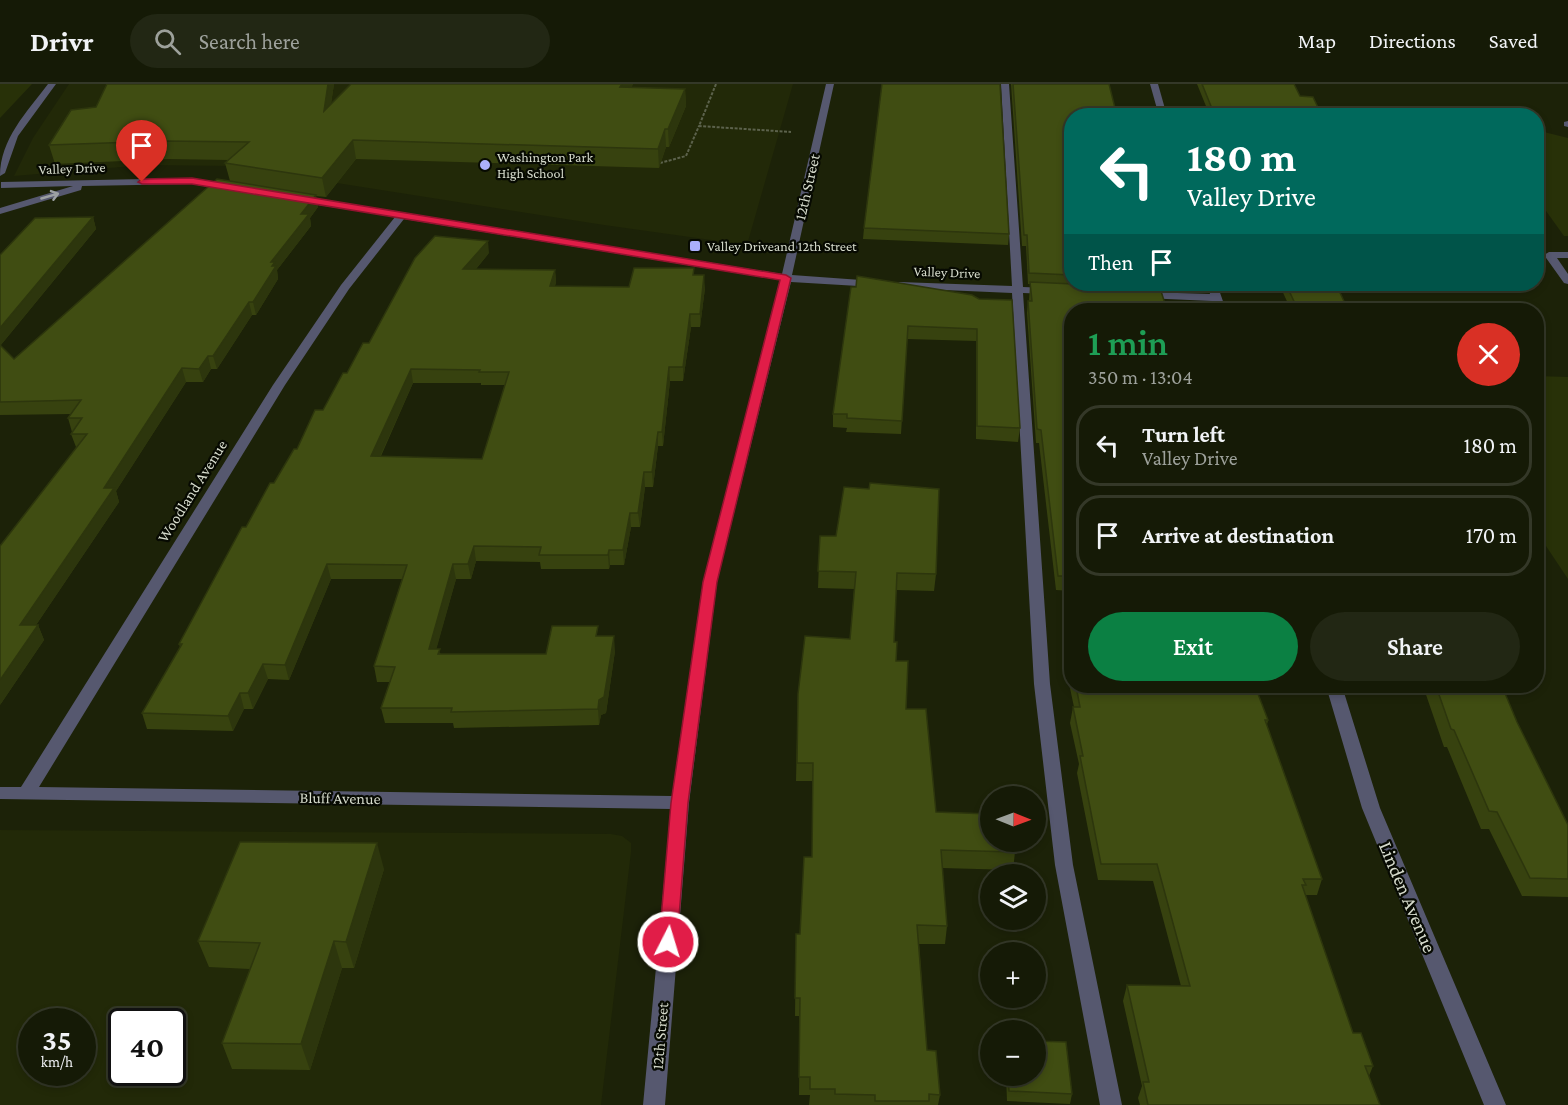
<!DOCTYPE html>
<meta charset="utf-8">
<style>
:root{--surface:#151a06;--page:#222714;--text:#f1f3f6;--muted:#9da19b;--line:#343828;--accent:#0b8043}
body{margin:0;font-family:"Crimson Pro",serif;background:var(--page);color:var(--text);height:100vh;display:flex;flex-direction:column;font-size:22px;white-space:nowrap}
*{box-sizing:border-box;margin:0}
p{font-size:20px;color:var(--muted)}
.icon{flex:none;width:33px;height:33px;fill:none;stroke:currentColor;stroke-width:2;stroke-linecap:round;stroke-linejoin:round}
.map{position:relative;flex:1;overflow:hidden}
.side{position:absolute;left:1064px;top:219px;width:480px;height:390px;display:flex;flex-direction:column;background:var(--surface);border-radius:24px;box-shadow:0 3px 9px #0003,0 0 0 2px var(--line)}
.side>*{flex:none}
.guide{position:absolute;left:1064px;top:24px;width:480px;height:183px;border-radius:24px;box-shadow:0 3px 9px #0003,0 0 0 2px var(--line);background:#00695c;color:#fff;overflow:hidden}
.needle{width:39px;rotate:91deg}
.controls{position:absolute;left:980px;top:702px;display:grid;gap:12px}
.controls a{display:grid;place-items:center;width:66px;height:66px;border-radius:50%;background:var(--surface);box-shadow:0 3px 9px #0003,0 0 0 2px var(--line);font-size:30px}
.speed{position:absolute;left:18px;top:924px;display:flex;gap:12px;font-size:30px;font-weight:700;text-align:center}
.speed>*{display:grid;place-content:center;width:78px;height:78px;border-radius:50%;background:var(--surface);box-shadow:0 3px 9px #0003,0 0 0 2px var(--line);line-height:1}
.speed small{font-size:15px;font-weight:400}
.speed .limit{border:3px solid #111;border-radius:9px;background:#fff;color:#111}
.pin{position:absolute;display:grid;place-items:center;width:51px;height:51px;color:#fff;margin:-62px -26px;border-radius:50% 50% 50% 0;rotate:-45deg;box-shadow:0 0 6px #0007}
.pin .icon{rotate:45deg}
.me{position:absolute;width:66px;margin:-33px;rotate:5deg;stroke-linejoin:round;filter:drop-shadow(0 0 4px #0008)}
.turn{display:flex;align-items:center;gap:21px;height:126px;padding:0 24px;font-size:27px}
.turn .icon{width:78px;height:78px;stroke-width:2.5}
.turn b{display:block;font-size:42px;line-height:51px}
.then{display:flex;align-items:center;height:57px;padding:0 24px;background:#0003;gap:12px;font-size:22px}
.round{display:grid;place-items:center;flex:none;width:63px;height:63px;border-radius:32px;background:var(--page)}
.head{display:flex;align-items:center;justify-content:space-between;height:102px;padding:0 24px}
h1{font-size:36px;font-weight:600;line-height:45px;color:#1e9e55}
.primary-button{display:flex;gap:12px;margin-top:auto;padding:12px 24px}
.primary-button a{flex:1;height:69px;border-radius:36px;background:var(--accent);color:#fff;font-size:24px;font-weight:600;line-height:69px;text-align:center}
.primary-button a+a{background:var(--page);color:var(--text)}
ul{padding:0;list-style:none}
li{display:flex;align-items:center;gap:18px;height:81px;margin:0 12px 9px;padding:0 12px;border:3px solid var(--line);border-radius:24px}
li div{flex:1}
li b{display:block;font-size:22px}
li em{font-style:normal}
header{display:flex;align-items:center;gap:36px;box-sizing:border-box;height:84px;padding:0 30px;background:var(--surface);border-bottom:2px solid var(--line)}
header strong{font-size:28px}
nav{display:flex;gap:33px;margin-inline-start:auto;font-size:21px}
.search{width:420px;height:54px;background:var(--page);display:flex;align-items:center;gap:15px;box-sizing:border-box;padding:0 21px;border-radius:33px;color:var(--muted);font-size:22px}
.map>svg:first-child{display:block}
.built{fill:#222908;fill-rule:evenodd}
.green{fill:#283108}
.lines{fill:none;stroke-linecap:round;stroke-linejoin:round}
.path{stroke:#5c624c;stroke-width:2;stroke-dasharray:3 1.5;stroke-linecap:butt}
.minor{fill:#56586f;fill-rule:evenodd}
.wall{fill:#37420f;fill-rule:evenodd}
.shaded-wall{fill:#2d360d}
.building{fill:#404d12;stroke:#2d360d;stroke-width:1.5;fill-rule:evenodd}
.oneway{stroke:#9ca0a2}
.route{fill:#e11d48;stroke:#92132f;stroke-width:1.5}
.poi-dot{fill:#abaffb;stroke:#070a02;stroke-width:2}
.labels{text-anchor:middle;dominant-baseline:central;stroke-width:4.5;stroke-linejoin:round;paint-order:stroke}
.far-poi-label{font-size:14px;fill:#d6dbcc;stroke:#070a02;text-anchor:start}
.far-street-label{font-size:14px;fill:#d6dbcc;stroke:#070a02}
.street-label{font-size:16px;fill:#d6dbcc;stroke:#070a02}
.near-street-label{font-size:20px;fill:#d6dbcc;stroke:#070a02}
</style>
<header>
<strong>Drivr</strong>
<div class="search"><svg class="icon" aria-label="search" viewBox="0 0 24 24"><circle cx="10" cy="10" r="6"/><path d="M15 15l6 6"/></svg>Search here</div>
<nav><a>Map</a><a>Directions</a><a>Saved</a></nav>
</header>
<div class="map">
<svg width="1568" height="1021" viewBox="0 0 1568 1021">
<rect width="100%" height="100%" fill="#1c2208"/>
<!-- built -->
<g class="built">
<path d="M 69,0 L 793,0 L 747,161 L 604,141 L 229,82 L 145,81 L 14,92 L 33,54 Z"/>
<path d="M 0,746 L 611,750 L 622,752 L 631,759 L 631,768 L 601,1021 L 0,1021 ZM 32,938 L 82,938 L 82,988 L 32,988 ZM 122,938 L 172,938 L 172,988 L 122,988 Z"/>
</g>
<!-- green -->
<g class="green">
<path d="M 0,0 L 32,0 L 0,34 Z"/>
<path d="M 1536,46 L 1568,54 L 1568,152 L 1564,152 L 1536,113 Z"/>
<path d="M 1536,292 L 1568,293 L 1568,495 L 1536,447 Z"/>
</g>
<g class="lines">
<!-- path -->
<g class="path">
<path d="M 716,0 L 699,42 L 791,48"/>
<path d="M 660,79 L 686,72 L 699,42"/>
</g>
<!-- minor -->
<g class="minor">
<path d="M 48,0 L 56,0 L 18,52 L 5,89 L 0,92 C 0,55 27,28 48,0 Z"/>
<path d="M 826,0 L 834,0 L 792,191 L 875,197 L 880,200 L 875,203 L 791,198 L 717,498 L 689,719 L 665,1021 L 643,1021 L 671,725 L 0,715 L 0,703 L 21,703 L 273,301 L 341,201 L 395,133 L 299,118 L 294,115 L 296,113 L 782,190 ZM 404,135 L 780,196 L 703,498 L 672,712 L 39,703 L 285,301 L 349,205 Z"/>
<path d="M 1001,0 L 1009,0 L 1023,203 L 1048,204 L 1053,207 L 1048,210 L 1023,209 L 1050,600 L 1073,781 L 1122,1021 L 1100,1021 L 1055,781 L 1034,600 L 1012,209 L 899,204 L 894,201 L 899,198 L 1012,202 Z"/>
<path d="M 1150,0 L 1158,0 L 1167,32 L 1159,32 Z"/>
<path d="M 1568,37 L 1568,43 L 1564,42 L 1564,38 Z"/>
<path d="M 192,94 L 236,104 L 231,107 L 192,100 L 82,102 L 81,106 L 0,130 L 0,124 L 73,102 L 1,104 L 1,98 Z"/>
<path d="M 1568,168 L 1568,174 L 1557,174 L 1568,190 L 1568,200 L 1564,199 L 1544,171 L 1549,168 Z"/>
<path d="M 1207,200 L 1217,200 L 1226,226 L 1216,226 L 1212,217 L 1144,214 L 1138,211 L 1144,208 L 1210,210 Z"/>
<path d="M 1326,602 L 1342,602 L 1380,724 L 1506,1021 L 1484,1021 L 1362,724 Z"/>
</g>
</g>
<!-- wall -->
<g class="wall">
<path d="M 107,0 L 334,0 L 331,20 L 351,0 L 633,0 L 631,4 L 685,5 L 686,22 L 669,63 L 666,63 L 659,84 L 356,75 L 326,113 L 316,112 L 318,123 L 310,134 L 311,142 L 277,186 L 278,195 L 256,231 L 252,231 L 217,285 L 211,285 L 203,298 L 186,298 L 116,407 L 119,418 L 36,541 L 38,541 L 44,556 L 0,621 L 76,363 L 71,350 L 72,348 L 68,334 L 71,330 L 0,331 L 0,171 L 93,133 L 96,145 L 0,262 L 14,275 L 230,97 L 225,79 L 228,76 L 169,75 L 55,80 L 49,61 L 96,23 Z"/>
<path d="M 1011,0 L 1109,0 L 1071,32 L 1071,200 L 1157,200 L 1156,204 L 1071,226 L 1071,507 L 1056,506 L 1039,359 L 1036,359 L 1027,229 L 1028,217 L 1029,217 L 1030,200 L 1028,200 L 1026,162 L 1022,162 Z"/>
<path d="M 1197,0 L 1294,0 L 1300,12 L 1322,32 L 1210,32 Z"/>
<path d="M 864,144 L 1009,150 L 1008,161 L 863,155 Z"/>
<path d="M 489,169 L 476,185 L 555,186 L 556,198 L 555,202 L 629,203 L 694,191 L 705,204 L 700,243 L 691,243 L 683,297 L 670,297 L 663,362 L 658,362 L 653,403 L 645,403 L 640,443 L 631,443 L 624,481 L 610,481 L 609,485 L 541,485 L 540,478 L 476,477 L 471,495 L 456,495 L 436,565 L 441,570 L 546,570 L 599,552 L 615,567 L 606,629 L 601,631 L 599,641 L 454,644 L 453,639 L 385,639 L 381,624 L 390,598 L 377,598 L 374,582 L 402,495 L 331,495 L 289,596 L 268,595 L 253,625 L 244,625 L 233,647 L 147,645 L 142,629 L 180,563 L 179,560 L 246,443 L 274,399 L 323,326 L 347,289 L 369,259 ZM 413,299 L 481,299 L 481,301 L 505,301 L 482,375 L 381,372 Z"/>
<path d="M 1279,200 L 1350,200 L 1349,203 L 1338,203 L 1348,226 L 1291,226 Z"/>
<path d="M 851,203 L 979,215 L 1020,344 L 1018,358 L 976,355 L 976,257 L 907,255 L 901,350 L 846,348 L 847,344 L 833,343 L 833,330 Z"/>
<path d="M 820,452 L 936,490 L 934,507 L 896,506 L 894,558 L 896,577 L 906,625 L 936,728 L 1015,768 L 1013,786 L 942,784 L 947,842 L 945,860 L 919,860 L 927,966 L 940,1011 L 938,1021 L 809,1021 L 810,1011 L 799,1011 L 800,932 L 795,932 L 796,850 L 800,850 L 812,773 L 812,697 L 796,697 L 798,610 L 850,555 L 854,505 L 818,504 Z"/>
<path d="M 1066,555 L 1071,555 L 1071,602 L 1255,602 L 1268,636 L 1267,641 L 1322,795 L 1317,811 L 1305,811 L 1353,949 L 1373,982 L 1369,992 L 1380,1021 L 1140,1021 L 1138,1014 L 1142,1002 L 1123,917 L 1127,901 L 1181,902 L 1153,797 L 1098,796 L 1077,689 L 1079,680 L 1070,639 L 1073,623 L 1074,623 L 1063,571 Z"/>
<path d="M 1423,602 L 1502,602 L 1517,638 L 1568,741 L 1568,813 L 1522,812 L 1489,745 L 1481,745 L 1447,663 L 1444,663 Z"/>
<path d="M 384,785 L 354,884 L 342,884 L 310,986 L 232,985 L 222,959 L 250,885 L 209,883 L 198,857 Z"/>
<path d="M 1006,992 L 1035,992 L 1072,1010 L 1070,1020 L 1007,1017 Z"/>
</g>
<!-- shaded-wall -->
<g class="shaded-wall">
<path d="M 328,0 L 334,0 L 327,45 L 324,27 Z"/>
<path d="M 622,0 L 633,0 L 622,21 L 620,3 Z"/>
<path d="M 685,5 L 686,22 L 669,63 L 668,45 Z"/>
<path d="M 665,45 L 666,63 L 659,84 L 658,65 Z"/>
<path d="M 353,56 L 356,75 L 326,113 L 322,94 Z"/>
<path d="M 316,111 L 318,123 L 310,134 L 311,142 L 277,186 L 278,195 L 256,231 L 253,218 L 271,178 L 301,130 Z"/>
<path d="M 93,133 L 96,145 L 0,262 L 0,244 Z"/>
<path d="M 488,157 L 489,169 L 465,198 L 463,185 Z"/>
<path d="M 555,186 L 556,198 L 551,215 L 550,202 Z"/>
<path d="M 704,191 L 705,204 L 700,243 L 700,230 Z"/>
<path d="M 249,218 L 252,231 L 217,285 L 213,272 Z"/>
<path d="M 690,230 L 691,243 L 683,297 L 683,283 Z"/>
<path d="M 208,272 L 211,285 L 203,298 L 199,285 Z"/>
<path d="M 669,283 L 670,297 L 663,362 L 662,348 Z"/>
<path d="M 182,284 L 186,298 L 116,407 L 119,418 L 26,556 L 20,541 L 104,404 Z"/>
<path d="M 411,285 L 413,299 L 374,386 L 371,372 Z"/>
<path d="M 658,348 L 658,362 L 653,403 L 652,388 Z"/>
<path d="M 644,388 L 645,403 L 640,443 L 638,429 Z"/>
<path d="M 630,429 L 631,443 L 624,481 L 623,466 Z"/>
<path d="M 474,462 L 476,477 L 471,495 L 468,480 Z"/>
<path d="M 609,466 L 610,481 L 609,485 L 608,471 Z"/>
<path d="M 327,480 L 331,495 L 289,596 L 285,581 Z"/>
<path d="M 453,480 L 456,495 L 432,581 L 429,565 Z"/>
<path d="M 38,541 L 44,556 L 0,621 L 0,596 Z"/>
<path d="M 614,552 L 615,567 L 606,629 L 601,631 L 599,641 L 598,625 Z"/>
<path d="M 263,580 L 268,595 L 253,625 L 248,609 Z"/>
<path d="M 240,609 L 244,625 L 233,647 L 228,632 Z"/>
<path d="M 377,759 L 384,785 L 354,884 L 346,858 Z"/>
<path d="M 334,857 L 342,884 L 310,986 L 301,960 Z"/>
</g>
<!-- building -->
<g class="building">
<path d="M 107,0 L 328,0 L 324,27 L 351,0 L 622,0 L 620,3 L 685,5 L 668,45 L 665,45 L 658,65 L 353,56 L 322,94 L 225,79 L 249,58 L 164,57 L 49,61 L 71,26 L 96,23 Z"/>
<path d="M 882,0 L 1000,0 L 1009,150 L 864,144 Z"/>
<path d="M 1013,0 L 1109,0 L 1117,32 L 1071,32 L 1071,191 L 1029,189 L 1027,151 L 1024,151 Z"/>
<path d="M 1202,0 L 1294,0 L 1300,12 L 1313,13 L 1322,32 L 1215,32 Z"/>
<path d="M 217,95 L 316,111 L 301,130 L 309,130 L 271,178 L 275,178 L 272,182 L 276,182 L 253,218 L 249,218 L 213,272 L 208,272 L 199,285 L 182,284 L 104,404 L 114,404 L 20,541 L 38,541 L 0,596 L 0,462 L 87,350 L 71,350 L 82,334 L 68,334 L 81,316 L 0,318 L 0,261 L 14,275 Z"/>
<path d="M 93,133 L 0,244 L 0,171 L 35,134 Z"/>
<path d="M 435,152 L 488,157 L 463,185 L 555,186 L 550,202 L 629,203 L 634,184 L 694,184 L 693,191 L 704,191 L 700,230 L 690,230 L 683,283 L 669,283 L 662,348 L 658,348 L 652,388 L 644,388 L 638,429 L 630,429 L 623,466 L 609,466 L 608,471 L 539,471 L 541,463 L 474,462 L 468,480 L 453,480 L 429,565 L 440,565 L 438,570 L 546,570 L 552,542 L 598,542 L 596,552 L 614,552 L 604,613 L 599,616 L 598,625 L 451,628 L 452,624 L 381,624 L 395,583 L 374,582 L 407,481 L 327,480 L 285,581 L 263,580 L 248,609 L 240,609 L 228,632 L 142,629 L 182,560 L 179,560 L 242,443 L 246,443 L 270,399 L 274,399 L 294,365 L 297,365 L 315,326 L 323,326 L 343,289 L 347,289 L 363,259 L 369,259 L 415,174 ZM 411,285 L 480,286 L 479,288 L 509,288 L 482,375 L 371,372 Z"/>
<path d="M 857,192 L 972,211 L 979,215 L 1012,216 L 1020,344 L 977,342 L 977,245 L 908,242 L 902,337 L 847,334 L 847,330 L 833,330 L 851,203 L 856,203 Z"/>
<path d="M 1030,198 L 1160,204 L 1167,226 L 1071,226 L 1071,492 L 1058,492 L 1041,346 L 1037,345 L 1028,217 L 1032,217 Z"/>
<path d="M 1286,200 L 1336,200 L 1348,226 L 1298,226 Z"/>
<path d="M 870,399 L 939,405 L 936,490 L 897,489 L 894,558 L 897,558 L 896,577 L 908,577 L 906,625 L 926,625 L 936,728 L 990,730 L 990,758 L 1014,758 L 1015,768 L 941,766 L 947,842 L 917,841 L 927,966 L 936,967 L 940,1011 L 929,1010 L 929,1017 L 875,1017 L 875,1011 L 835,1010 L 835,1005 L 810,1005 L 810,993 L 799,993 L 800,914 L 795,914 L 796,850 L 800,850 L 804,773 L 812,773 L 813,679 L 797,679 L 798,610 L 805,552 L 850,555 L 856,488 L 818,487 L 820,452 L 836,452 L 844,403 L 869,405 Z"/>
<path d="M 1066,555 L 1071,555 L 1071,580 Z"/>
<path d="M 1076,602 L 1255,602 L 1268,636 L 1265,636 L 1322,795 L 1303,795 L 1306,801 L 1302,801 L 1353,949 L 1361,949 L 1373,982 L 1365,982 L 1380,1021 L 1148,1021 L 1143,998 L 1149,998 L 1127,901 L 1190,902 L 1157,780 L 1101,780 L 1080,672 L 1083,672 L 1073,623 L 1080,623 Z"/>
<path d="M 1436,602 L 1502,602 L 1517,638 L 1568,741 L 1568,795 L 1530,794 L 1497,728 L 1489,727 L 1454,646 L 1451,645 Z"/>
<path d="M 240,758 L 377,759 L 346,858 L 334,857 L 301,960 L 222,959 L 260,859 L 198,857 Z"/>
<path d="M 1035,957 L 1066,958 L 1072,1010 L 1009,1007 L 1008,992 L 1035,992 Z"/>
</g>
<!-- one-way arrows -->
<defs><path id="oneway-shaft" d="M-6 0H5M1.5-3L5.5 0L1.5 3" fill="none" stroke-width="1.6" stroke-linecap="round" stroke-linejoin="round" transform="scale(1.5)"/></defs>
<use class="oneway" href="#oneway-shaft" transform="translate(50 112) rotate(-16)"/>
<!-- route -->
<path class="route" d="M 192,94 L 786,191 L 791,194 L 717,498 L 688,719 L 677,858 L 674,863 L 668,866 L 661,863 L 659,858 L 671,719 L 703,498 L 780,196 L 192,100 L 142,100 L 138,98 L 142,95 Z"/>
<!-- markers -->
<g class="poi-dot">
<circle cx="485" cy="81" r="6"/>
<rect x="689" y="156" width="12" height="12" rx="3"/>
</g>
<g class="labels">
<!-- far-poi labels -->
<g class="far-poi-label">
<text x="497" y="73">Washington Park<tspan x="497" dy="16">High School</tspan></text>
<text x="707" y="162">Valley Driveand 12th Street</text>
</g>
<!-- far-street labels -->
<g class="far-street-label">
<text transform="translate(72 84) rotate(-2)">Valley Drive</text>
<text transform="translate(947 188) rotate(2)">Valley Drive</text>
</g>
<!-- street labels -->
<g class="street-label">
<text transform="translate(807 103) rotate(-77)">12th Street</text>
<text transform="translate(192 407) rotate(-58)">Woodland Avenue</text>
<text transform="translate(340 714) rotate(1)">Bluff Avenue</text>
<text transform="translate(660 952) rotate(-85)">12th Street</text>
</g>
<!-- near-street labels -->
<g class="near-street-label">
<text transform="translate(1408 813) rotate(67)">Linden Avenue</text>
</g>
</g>
</svg>
<div class="controls">
<a><svg class="needle" viewBox="-14 -14 28 28"><path d="M0-13l5 13h-10z" fill="#e53935"/><path d="M0 13l5-13h-10z" fill="#9da19b"/></svg></a>
<a><svg class="icon" aria-label="layers" viewBox="0 0 24 24"><path d="M12 4l9 5-9 5-9-5zM3 14l9 5 9-5"/></svg></a>
<a>+</a>
<a>−</a>
</div>
<div class="speed"><div>35<small>km/h</small></div><div class="limit">40</div></div>
<div class="pin" style="left:142px;top:98px;background:#d93025"><svg class="icon" aria-label="arrive" viewBox="0 0 24 24"><path d="M6 21V4h12l-3 4 3 4H6"/></svg></div>
<svg class="me" style="left:668px;top:858px" viewBox="-20 -20 40 40"><circle r="17" fill="#e11d48" stroke="#fff" stroke-width="3"/><path d="M0-11L8 9 0 5-8 9z" fill="#fff"/></svg>
<div class="guide">
<div class="turn"><svg class="icon" aria-label="left" viewBox="0 0 24 24"><path d="M17 20v-9H6M10 6l-5 5 5 5"/></svg><div><b>180 m</b>Valley Drive</div></div>
<div class="then">Then<svg class="icon" aria-label="arrive" viewBox="0 0 24 24"><path d="M6 21V4h12l-3 4 3 4H6"/></svg></div>
</div>
<section class="side">
<div class="head"><div><h1>1 min</h1><p>350 m · 13:04</p></div><a class="round" style="background:#d93025;color:#fff"><svg class="icon" aria-label="close" viewBox="0 0 24 24"><path d="M6 6l12 12M18 6L6 18"/></svg></a></div>
<ul>
<li><svg class="icon" aria-label="left" viewBox="0 0 24 24"><path d="M17 20v-9H6M10 6l-5 5 5 5"/></svg><div><b>Turn left</b><p>Valley Drive</p></div><em>180 m</em></li>
<li><svg class="icon" aria-label="arrive" viewBox="0 0 24 24"><path d="M6 21V4h12l-3 4 3 4H6"/></svg><div><b>Arrive at destination</b></div><em>170 m</em></li>
</ul>
<div class="primary-button"><a>Exit</a><a>Share</a></div>
</section>
</div>
